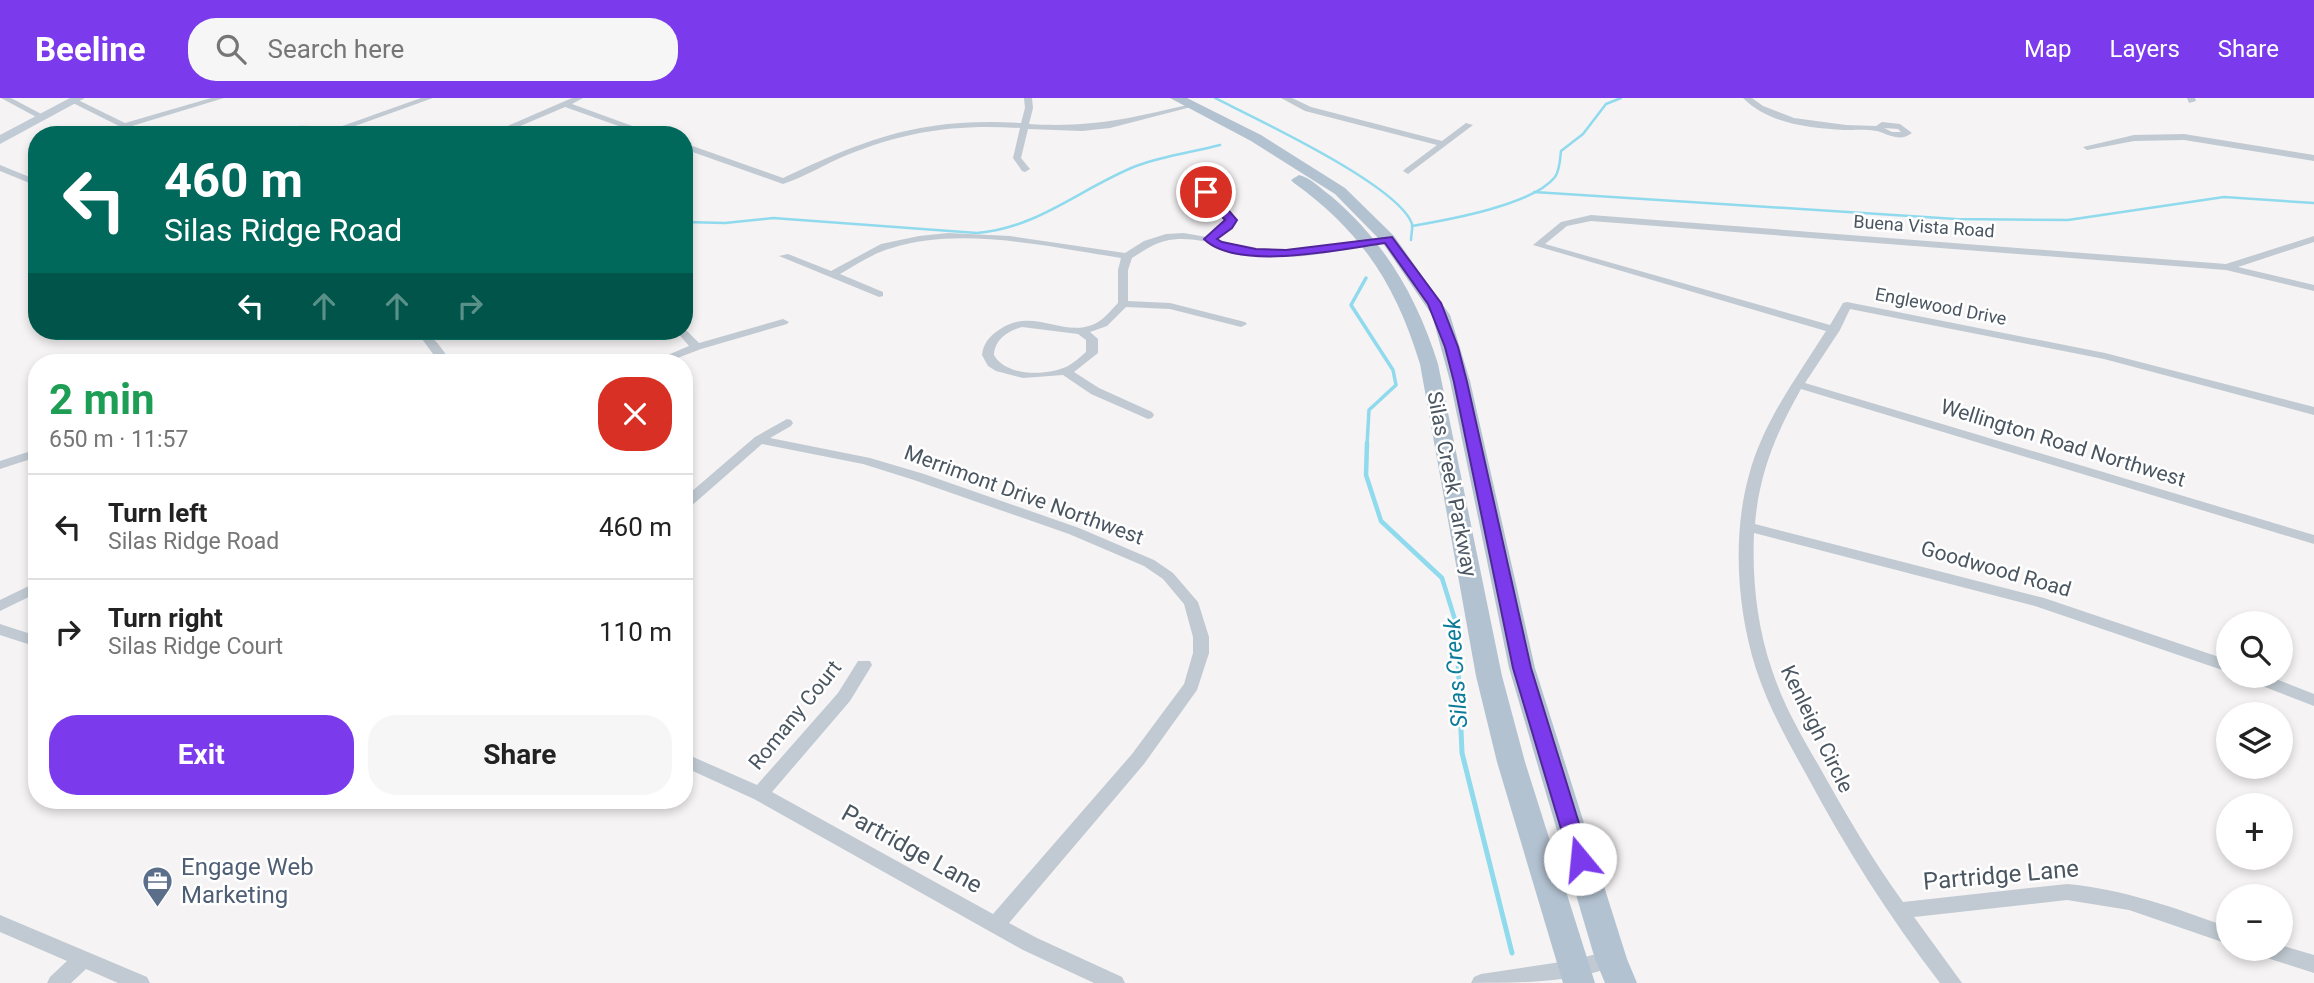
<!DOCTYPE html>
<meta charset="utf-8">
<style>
:root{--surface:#fff;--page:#f6f6f6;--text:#222;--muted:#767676;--line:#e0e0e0;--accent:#7c3aed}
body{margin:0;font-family:Roboto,sans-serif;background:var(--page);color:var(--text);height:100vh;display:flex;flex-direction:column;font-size:26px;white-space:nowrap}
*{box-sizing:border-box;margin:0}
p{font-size:23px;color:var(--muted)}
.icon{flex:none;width:38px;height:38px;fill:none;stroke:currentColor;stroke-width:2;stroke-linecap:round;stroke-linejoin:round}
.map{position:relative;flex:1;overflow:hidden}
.sheet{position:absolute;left:28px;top:256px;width:665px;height:455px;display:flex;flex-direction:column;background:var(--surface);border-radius:28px;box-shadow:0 4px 10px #0003}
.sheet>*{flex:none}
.banner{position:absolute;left:28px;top:28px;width:665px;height:214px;border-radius:28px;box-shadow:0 4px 10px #0003;background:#00695c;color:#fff;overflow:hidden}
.buttons{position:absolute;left:2216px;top:513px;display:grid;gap:14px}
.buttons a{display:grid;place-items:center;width:77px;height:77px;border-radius:50%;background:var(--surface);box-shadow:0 4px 10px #0003;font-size:35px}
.pin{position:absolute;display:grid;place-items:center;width:60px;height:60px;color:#fff;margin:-30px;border:4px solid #fff;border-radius:50%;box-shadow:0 2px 7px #0007}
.me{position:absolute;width:77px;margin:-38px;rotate:343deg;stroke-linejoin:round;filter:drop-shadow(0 0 5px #0008)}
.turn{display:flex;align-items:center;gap:24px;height:147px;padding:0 21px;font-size:32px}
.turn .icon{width:91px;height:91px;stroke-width:2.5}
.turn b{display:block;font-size:49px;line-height:60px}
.lanes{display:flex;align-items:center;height:66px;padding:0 21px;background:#0003;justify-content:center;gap:35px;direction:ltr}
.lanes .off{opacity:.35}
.round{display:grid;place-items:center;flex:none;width:74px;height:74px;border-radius:28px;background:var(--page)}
.headline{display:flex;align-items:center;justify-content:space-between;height:119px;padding:0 21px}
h1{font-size:42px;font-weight:700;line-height:52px;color:#1e9e55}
.action{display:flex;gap:14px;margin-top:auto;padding:14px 21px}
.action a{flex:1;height:80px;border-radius:28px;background:var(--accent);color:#fff;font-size:28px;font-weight:700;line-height:80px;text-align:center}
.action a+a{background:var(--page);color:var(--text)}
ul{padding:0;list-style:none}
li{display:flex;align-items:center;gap:21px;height:105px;padding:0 21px;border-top:2px solid var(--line)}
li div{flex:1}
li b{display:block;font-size:26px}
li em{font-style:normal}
header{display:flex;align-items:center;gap:42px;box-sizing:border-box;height:98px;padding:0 35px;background:var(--accent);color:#fff}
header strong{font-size:33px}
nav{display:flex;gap:38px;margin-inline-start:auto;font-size:24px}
.search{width:490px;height:63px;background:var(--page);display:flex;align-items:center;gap:18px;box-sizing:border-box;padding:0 24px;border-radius:28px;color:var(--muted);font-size:26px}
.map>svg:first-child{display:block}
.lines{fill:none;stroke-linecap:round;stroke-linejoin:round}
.stream-far3{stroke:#90daee;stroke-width:2.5}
.stream-far2{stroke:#90daee;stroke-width:3.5}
.stream-far1{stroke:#90daee;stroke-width:4.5}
.stream{stroke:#90daee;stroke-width:5}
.minor{fill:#c1cad2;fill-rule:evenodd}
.secondary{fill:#c1cbd6;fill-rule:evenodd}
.primary{fill:#b3c2d1;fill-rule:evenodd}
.route{fill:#7c3aed;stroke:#51269a;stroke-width:2}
.labels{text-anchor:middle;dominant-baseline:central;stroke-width:5;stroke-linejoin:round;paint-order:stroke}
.far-street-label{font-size:18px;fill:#4a5661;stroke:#fff}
.street-label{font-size:21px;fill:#4a5661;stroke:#fff}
.water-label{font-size:23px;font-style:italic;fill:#0c7c9b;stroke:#fff}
.near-street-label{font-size:24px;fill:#4a5661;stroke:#fff}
.near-service-label{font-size:24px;fill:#4e5e75;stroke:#fff;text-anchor:start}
</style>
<header>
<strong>Beeline</strong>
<div class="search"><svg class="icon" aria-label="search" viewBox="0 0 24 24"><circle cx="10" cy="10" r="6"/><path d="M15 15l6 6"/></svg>Search here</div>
<nav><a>Map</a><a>Layers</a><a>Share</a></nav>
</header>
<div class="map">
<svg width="2314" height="885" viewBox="0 0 2314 885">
<rect width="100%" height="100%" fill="#f5f3f3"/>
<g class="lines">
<!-- stream-far3 -->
<g class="stream-far3">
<path d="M 1215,0 C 1254,20 1399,87 1412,126 C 1413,130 1411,137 1411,142"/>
<path d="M 300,29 L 333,30 L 363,37"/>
<path d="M 1534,94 L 1956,121 L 2068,122 L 2224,99 L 2314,105"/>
<path d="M 684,124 L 725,125 L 773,120 L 977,135 C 1038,130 1081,90 1136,68 C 1162,58 1193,54 1220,47"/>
<path d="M 1412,128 C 1447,122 1533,107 1555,79 C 1560,72 1560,61 1561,53 L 1583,36 L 1606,6 L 1621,0"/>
</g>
<!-- stream-far2 -->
<path class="stream-far2" d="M 1366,180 L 1351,207 L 1393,272 L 1396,287 L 1369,312 L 1367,347"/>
<!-- stream-far1 -->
<path class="stream-far1" d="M 1367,345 L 1366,377 L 1381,423 L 1442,480 L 1456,525 L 1459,587"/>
<!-- stream -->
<path class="stream" d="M 1459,585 L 1462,655 L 1512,855"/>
<!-- minor -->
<g class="minor">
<path d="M 1,0 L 11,0 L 47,19 L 40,21 Z"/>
<path d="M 211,0 L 224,0 L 132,28 L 148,37 L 137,37 L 69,3 L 76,1 L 125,25 Z"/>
<path d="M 421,0 L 433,0 L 330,37 L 317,37 Z"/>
<path d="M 572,0 L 583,0 L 572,6 L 657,37 L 644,37 L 565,9 L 499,37 L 487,37 Z"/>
<path d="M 1024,0 L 1032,0 L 1033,10 L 1029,26 C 1090,30 1133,20 1191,6 L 1195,8 L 1110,30 L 1082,33 L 1028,31 L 1021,60 L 1030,71 L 1025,74 L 1022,73 L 1013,60 L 1020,30 C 956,26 906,33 847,57 C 825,66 805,79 783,86 L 684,51 L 684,45 L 783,80 C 869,39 924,19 1021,25 L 1025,10 Z"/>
<path d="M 1281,0 L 1292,0 L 1311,9 L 1442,43 L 1466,25 L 1473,27 L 1408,76 L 1403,73 L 1405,71 L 1437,47 L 1305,13 Z"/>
<path d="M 1743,0 L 1752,0 L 1763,8 L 1794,20 L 1846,27 L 1876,28 L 1882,24 L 1900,26 L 1912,35 C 1900,44 1890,37 1877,33 C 1867,31 1854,32 1844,32 C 1809,30 1769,26 1743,0 ZM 1884,30 L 1898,31 L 1901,34 L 1892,34 Z"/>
<path d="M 2187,0 L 2195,0 L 2196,3 L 2189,5 Z"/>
<path d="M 2184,36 L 2314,57 L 2314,63 L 2184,42 L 2134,43 L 2087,52 L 2083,49 L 2134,37 Z"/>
<path d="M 0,67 L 37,82 L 37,88 L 0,73 Z"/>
<path d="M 1207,86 L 1212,89 L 1213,98 L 1236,122 L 1231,130 L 1215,141 C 1235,146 1254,152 1274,153 C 1312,155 1351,144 1388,138 L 1393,141 L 1388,144 C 1351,150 1314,160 1276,159 C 1240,158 1201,134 1165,143 C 1153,146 1143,153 1132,160 L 1128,172 L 1128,203 L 1170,205 L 1245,224 L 1247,226 L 1241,229 L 1170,211 L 1126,209 L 1107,228 L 1090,234 L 1098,241 L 1098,255 L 1074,274 L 1099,290 L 1152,314 L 1154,317 L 1152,320 L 1148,321 L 1091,296 L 1063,277 L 1023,280 L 996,273 L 988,268 L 982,257 C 983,247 988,240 996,234 C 1030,207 1060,239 1092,227 C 1103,223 1110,213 1118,205 L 1118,172 L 1121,160 C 1051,149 961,128 892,150 C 873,155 856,167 840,176 L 883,194 L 883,198 L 879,199 L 779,158 L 788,156 L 831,173 L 881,146 L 919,138 L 948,135 L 1010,138 L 1125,155 L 1144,143 L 1166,136 L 1184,135 L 1206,139 L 1224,126 L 1226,122 L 1205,101 L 1202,89 ZM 1022,229 L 1078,236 L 1086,242 L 1086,254 C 1080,259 1075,264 1068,268 C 1048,278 1006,279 994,257 C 995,241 1008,233 1022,229 Z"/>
<path d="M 1591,117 L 2226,166 L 2314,138 L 2314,144 L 2238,169 L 2314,187 L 2314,193 L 2226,172 L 1591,123 L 1567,128 L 1545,146 L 1830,227 L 1843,205 L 1847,204 L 2105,255 L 2314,309 L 2314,317 L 2104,261 L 1850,211 L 1840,232 L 1805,285 L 2314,437 L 2314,446 L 1801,291 C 1776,335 1759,376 1755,426 L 2044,500 L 2228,562 L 2228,574 L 2035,508 L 1754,435 C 1752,481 1757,529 1772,572 C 1783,606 1801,637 1819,668 C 1845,715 1872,761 1903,804 L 2067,786 C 2123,791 2175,810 2228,829 L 2228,846 L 2129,812 L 2067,802 L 1914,819 L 1962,885 L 1940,885 C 1889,819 1845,749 1806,676 C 1787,642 1768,608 1756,571 C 1737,511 1732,438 1749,377 C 1763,324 1797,279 1826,233 L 1533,147 L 1561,124 Z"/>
<path d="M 783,221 L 789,224 L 787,226 L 701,251 L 667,264 L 651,264 L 689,248 L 676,233 L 684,233 L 685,231 L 699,245 Z"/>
<path d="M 408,233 C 432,233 438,245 451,264 L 439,264 L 422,241 Z"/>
<path d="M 787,321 L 791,322 L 793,325 L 791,328 L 770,340 L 870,360 L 924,376 L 1079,430 L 1154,462 L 1173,475 L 1198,504 L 1209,539 L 1209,555 L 1197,592 L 1144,666 L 1009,825 L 1037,840 L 1122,879 L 1125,885 L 1094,885 L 1023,852 L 754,701 L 684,669 L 684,655 L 757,687 L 838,595 L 858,563 L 870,563 L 872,567 L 850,603 L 772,694 L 993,816 L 1132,656 L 1184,586 L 1193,555 L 1193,539 L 1184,506 L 1163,481 L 1144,468 L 1069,436 L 914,382 L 863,366 L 762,346 L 689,410 L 684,411 L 684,400 L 755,339 Z"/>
<path d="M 37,351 L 37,359 L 0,371 L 0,363 Z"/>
<path d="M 37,484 L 37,495 L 0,513 L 0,502 Z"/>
<path d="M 0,526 L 37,538 L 37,549 L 0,537 Z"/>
<path d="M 2245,578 L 2268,578 L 2314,596 L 2314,608 L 2247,582 Z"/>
<path d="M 0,817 L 147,879 L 150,885 L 118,885 L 86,871 L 71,885 L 47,885 L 50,879 L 67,863 L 0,834 Z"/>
<path d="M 2280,847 L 2314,857 L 2314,875 L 2255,856 L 2253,850 L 2280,850 Z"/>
<path d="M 1611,852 L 1618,855 L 1621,861 L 1618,867 C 1570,885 1522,885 1471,885 L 1474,879 L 1481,876 L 1574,862 Z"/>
</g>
<!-- secondary -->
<path class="secondary" d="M 70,0 L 85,0 L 0,46 L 0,37 Z"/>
<!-- primary -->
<g class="primary">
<path d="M 1170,0 L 1187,0 L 1261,37 L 1345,90 L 1394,138 L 1450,217 L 1470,283 L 1535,570 L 1627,861 L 1637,885 L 1605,885 L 1595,861 L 1509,570 L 1450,283 L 1432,217 L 1382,144 L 1335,96 L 1251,43 Z"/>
<path d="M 1299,77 C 1311,80 1321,91 1331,98 C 1385,144 1417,199 1438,266 L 1502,578 L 1525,664 L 1595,885 L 1563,885 L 1497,664 L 1476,578 L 1420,266 C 1396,187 1362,134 1294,85 L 1291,82 Z"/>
</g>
</g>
<!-- route -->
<path class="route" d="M 1202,91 L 1210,91 L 1237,122 L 1232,130 L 1217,141 L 1222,144 L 1256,151 L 1286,152 L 1392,139 L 1441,205 L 1458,249 L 1467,284 L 1531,570 L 1590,761 L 1587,767 L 1580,770 L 1573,767 L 1570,761 L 1513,570 L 1454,284 L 1445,249 L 1428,206 L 1385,145 C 1342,151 1237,174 1204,141 L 1225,122 L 1202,96 Z"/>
<!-- icons -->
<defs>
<symbol id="office-pin" viewBox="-11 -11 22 30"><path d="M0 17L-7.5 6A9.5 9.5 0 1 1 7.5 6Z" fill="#5c6f8a" stroke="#fff"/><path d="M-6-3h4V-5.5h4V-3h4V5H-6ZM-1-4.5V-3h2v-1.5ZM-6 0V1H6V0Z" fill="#fff"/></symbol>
</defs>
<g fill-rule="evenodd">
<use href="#office-pin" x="140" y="766" width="35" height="47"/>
</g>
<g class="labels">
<!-- far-street labels -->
<g class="far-street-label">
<text transform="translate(1924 128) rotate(4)">Buena Vista Road</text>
<text transform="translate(1941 208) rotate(11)">Englewood Drive</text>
</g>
<!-- street labels -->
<g class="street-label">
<text transform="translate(2063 345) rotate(17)">Wellington Road Northwest</text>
<text transform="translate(1452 386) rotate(79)">Silas Creek Parkway</text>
<text transform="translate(1024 397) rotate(20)">Merrimont Drive Northwest</text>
<text transform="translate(1996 471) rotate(16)">Goodwood Road</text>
<text transform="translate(795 617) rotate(-51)">Romany Court</text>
<text transform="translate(1817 631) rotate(64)">Kenleigh Circle</text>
</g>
<!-- water labels -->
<g class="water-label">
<text transform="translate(1456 575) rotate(-94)">Silas Creek</text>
</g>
<!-- near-street labels -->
<g class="near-street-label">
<text transform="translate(912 751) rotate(29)">Partridge Lane</text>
<text transform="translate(2001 777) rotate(-5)">Partridge Lane</text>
</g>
<!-- near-service labels -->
<g class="near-service-label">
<text x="181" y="769">Engage Web<tspan x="181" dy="28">Marketing</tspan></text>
</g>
</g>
</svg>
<div class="buttons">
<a><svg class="icon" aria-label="search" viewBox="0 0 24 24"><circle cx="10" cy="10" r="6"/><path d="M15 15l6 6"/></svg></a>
<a><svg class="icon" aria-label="layers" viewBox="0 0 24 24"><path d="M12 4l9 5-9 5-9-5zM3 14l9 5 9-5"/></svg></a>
<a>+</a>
<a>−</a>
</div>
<div class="pin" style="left:1206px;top:94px;background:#d93025"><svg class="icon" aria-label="arrive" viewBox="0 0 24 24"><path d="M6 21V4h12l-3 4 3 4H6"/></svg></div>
<svg class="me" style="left:1580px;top:761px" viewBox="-20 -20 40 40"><circle r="19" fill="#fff"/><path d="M0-13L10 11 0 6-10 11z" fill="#7c3aed"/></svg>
<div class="banner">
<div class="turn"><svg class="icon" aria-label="left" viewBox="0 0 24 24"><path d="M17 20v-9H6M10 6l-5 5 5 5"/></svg><div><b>460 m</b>Silas Ridge Road</div></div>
<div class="lanes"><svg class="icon" aria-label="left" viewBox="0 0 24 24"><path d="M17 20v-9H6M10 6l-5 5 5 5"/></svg><svg class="icon off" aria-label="ahead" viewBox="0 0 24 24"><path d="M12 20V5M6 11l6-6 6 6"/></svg><svg class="icon off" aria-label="ahead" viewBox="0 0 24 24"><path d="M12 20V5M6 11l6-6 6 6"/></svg><svg class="icon off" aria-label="right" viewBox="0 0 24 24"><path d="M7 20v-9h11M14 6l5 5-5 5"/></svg></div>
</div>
<section class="sheet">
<div class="headline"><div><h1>2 min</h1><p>650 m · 11:57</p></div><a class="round" style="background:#d93025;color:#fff"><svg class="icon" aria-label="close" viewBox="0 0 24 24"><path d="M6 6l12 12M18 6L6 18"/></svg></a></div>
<ul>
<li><svg class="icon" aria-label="left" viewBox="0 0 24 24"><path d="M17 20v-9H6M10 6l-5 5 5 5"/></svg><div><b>Turn left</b><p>Silas Ridge Road</p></div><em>460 m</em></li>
<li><svg class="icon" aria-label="right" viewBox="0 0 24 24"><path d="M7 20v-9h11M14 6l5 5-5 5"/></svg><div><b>Turn right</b><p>Silas Ridge Court</p></div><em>110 m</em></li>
</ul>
<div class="action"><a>Exit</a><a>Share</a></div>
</section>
</div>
